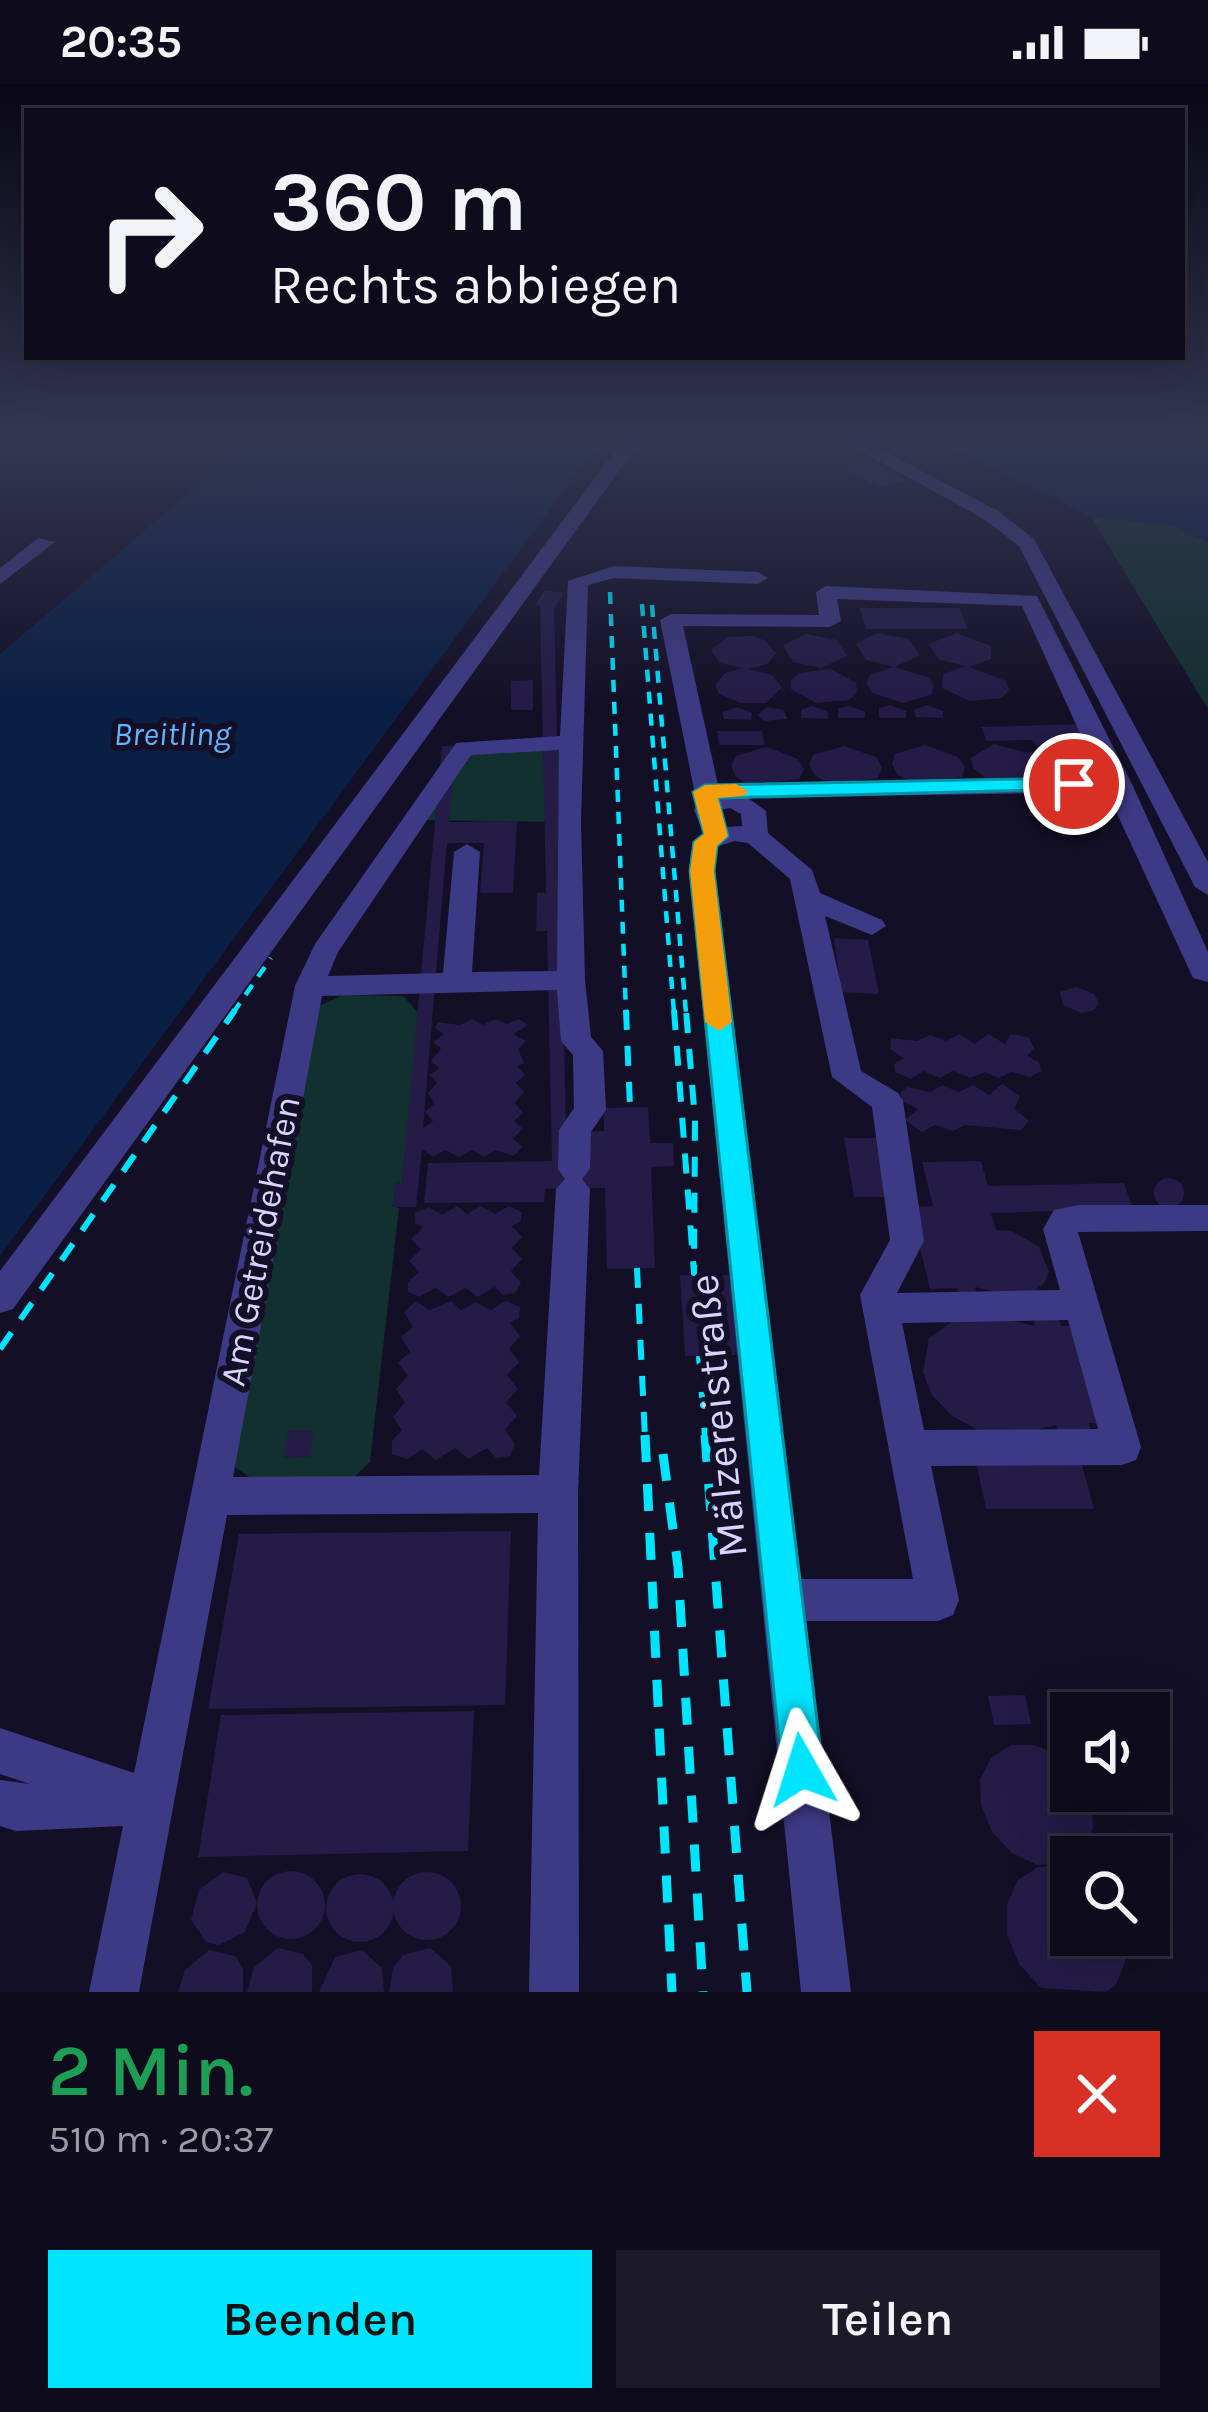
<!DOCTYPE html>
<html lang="de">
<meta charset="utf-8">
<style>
:root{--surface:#0e0b1c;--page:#1c1929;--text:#f1f3f6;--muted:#9b9ba3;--line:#2e2b3b;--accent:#00e5ff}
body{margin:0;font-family:Karla,sans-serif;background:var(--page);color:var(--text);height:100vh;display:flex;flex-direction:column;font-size:45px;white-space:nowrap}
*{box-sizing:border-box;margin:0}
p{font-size:39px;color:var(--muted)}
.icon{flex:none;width:66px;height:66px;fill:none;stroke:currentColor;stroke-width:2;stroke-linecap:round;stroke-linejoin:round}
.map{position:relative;height:1908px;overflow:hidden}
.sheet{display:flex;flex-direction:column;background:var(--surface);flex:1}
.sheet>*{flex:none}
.top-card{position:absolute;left:24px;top:24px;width:1161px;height:252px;border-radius:0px;box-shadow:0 12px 48px #0002,0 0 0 3px var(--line);background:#0e0b1c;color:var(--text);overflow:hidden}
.tools{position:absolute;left:1050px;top:1608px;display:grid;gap:24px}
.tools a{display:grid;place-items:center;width:120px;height:120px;border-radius:0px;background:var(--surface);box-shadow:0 12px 48px #0002,0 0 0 3px var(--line);font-size:60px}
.pin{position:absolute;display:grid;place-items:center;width:102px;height:102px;color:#fff;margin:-51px;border:6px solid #fff;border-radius:50%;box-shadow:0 3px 12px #0007}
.me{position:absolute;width:132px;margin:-66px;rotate:354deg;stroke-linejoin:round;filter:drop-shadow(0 0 9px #0008)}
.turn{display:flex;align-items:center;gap:42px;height:252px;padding:0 48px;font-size:54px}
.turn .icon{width:156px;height:156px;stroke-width:2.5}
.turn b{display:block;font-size:84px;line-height:102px}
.round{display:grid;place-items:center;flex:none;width:126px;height:126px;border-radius:0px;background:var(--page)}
.overview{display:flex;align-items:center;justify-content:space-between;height:204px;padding:0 48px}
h1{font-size:72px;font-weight:600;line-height:90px;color:#1e9e55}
.action{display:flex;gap:24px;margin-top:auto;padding:24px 48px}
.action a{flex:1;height:138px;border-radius:0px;background:var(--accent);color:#111;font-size:48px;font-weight:600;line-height:138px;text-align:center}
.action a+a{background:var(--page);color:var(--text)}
.status{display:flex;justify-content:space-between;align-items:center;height:84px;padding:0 60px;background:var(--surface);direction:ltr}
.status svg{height:33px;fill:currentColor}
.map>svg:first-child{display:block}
.green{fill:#12302f}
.water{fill:#0a1f44}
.building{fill:#241b47}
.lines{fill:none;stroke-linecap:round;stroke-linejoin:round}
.minor{fill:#3d3a85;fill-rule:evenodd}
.rail-far2{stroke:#00e5ff;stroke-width:4.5;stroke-dasharray:12 10;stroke-linecap:butt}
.rail-far1{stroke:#00e5ff;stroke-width:6;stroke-dasharray:20 16;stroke-linecap:butt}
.rail{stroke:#00e5ff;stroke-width:9;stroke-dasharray:27 22;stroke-linecap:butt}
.route{fill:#00e5ff;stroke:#0095a6;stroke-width:3}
.slow{fill:#f59e0b}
.labels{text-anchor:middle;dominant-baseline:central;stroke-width:12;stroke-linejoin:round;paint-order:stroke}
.far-water-label{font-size:33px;font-style:italic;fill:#62b6ff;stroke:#130f26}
.street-label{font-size:36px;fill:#d9d4ff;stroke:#130f26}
.near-street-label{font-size:42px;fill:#d9d4ff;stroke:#130f26}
</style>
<div class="status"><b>20:35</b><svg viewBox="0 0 49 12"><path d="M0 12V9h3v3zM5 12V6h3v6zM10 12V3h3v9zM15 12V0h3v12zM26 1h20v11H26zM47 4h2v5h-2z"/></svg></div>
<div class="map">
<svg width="1208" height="1908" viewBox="0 0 1208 1908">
<rect width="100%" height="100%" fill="#130f26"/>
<!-- green -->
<g class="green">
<path d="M 1091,433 L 1172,441 L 1208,458 L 1208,625 Z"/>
<path d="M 572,658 L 568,738 L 412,736 L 464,664 Z"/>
<path d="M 343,911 L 403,912 L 420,931 L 402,1098 L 396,1099 L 393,1122 L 399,1124 L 370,1378 L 349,1398 L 258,1399 L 232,1381 L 319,922 Z"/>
</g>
<!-- water -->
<g class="water">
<path d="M 252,355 L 602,355 L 0,1172 L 0,570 Z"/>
<path d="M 933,355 L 1208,355 L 1208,458 L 1172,441 L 1091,433 Z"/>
</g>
<!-- building -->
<g class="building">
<path d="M 868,376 L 905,396 L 880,404 L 843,384 Z"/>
<path d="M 545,506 L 564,509 L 554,524 L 567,1085 L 580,1048 L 604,1047 L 604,1024 L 648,1023 L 650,1059 L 673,1059 L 674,1082 L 651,1083 L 655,1184 L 607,1185 L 605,1104 L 545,1105 L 544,1118 L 424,1119 L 428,1079 L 552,1077 L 547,847 L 536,847 L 537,809 L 546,809 L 540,522 L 535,521 Z"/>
<path d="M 860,524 L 959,524 L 968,545 L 866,545 Z"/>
<path d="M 877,549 L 909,555 L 920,571 L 895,583 L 866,576 L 856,560 Z"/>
<path d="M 957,549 L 991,562 L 991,575 L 969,583 L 1006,597 L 1009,606 L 1002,614 L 970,617 L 942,604 L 943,590 L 966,582 L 940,576 L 928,560 Z"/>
<path d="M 806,550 L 837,556 L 847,572 L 821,584 L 793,578 L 783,561 Z"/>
<path d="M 752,552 L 766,557 L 776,569 L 767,580 L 749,585 L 772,591 L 782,603 L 766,619 L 740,619 L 719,610 L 715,601 L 725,589 L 743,584 L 720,579 L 711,566 L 727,553 Z"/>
<path d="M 893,583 L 928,593 L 934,602 L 931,611 L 903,619 L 872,609 L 866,599 L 870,591 Z"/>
<path d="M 831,585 L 856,599 L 857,608 L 849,616 L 816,619 L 791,605 L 791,596 L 799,589 Z"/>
<path d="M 533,596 L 533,626 L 511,626 L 511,597 Z"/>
<path d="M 890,621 L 906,627 L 906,634 L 879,634 L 879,624 Z"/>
<path d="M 927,621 L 943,627 L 943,634 L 916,633 L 914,626 Z"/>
<path d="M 813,622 L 828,628 L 828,635 L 801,634 L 802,625 Z"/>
<path d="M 849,622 L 865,628 L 865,634 L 838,634 L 838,624 Z"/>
<path d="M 737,623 L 752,629 L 751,636 L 724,635 L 722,628 Z"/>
<path d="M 767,623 L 784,626 L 787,635 L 765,637 L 758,631 Z"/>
<path d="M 1087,640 L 1105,674 L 1059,676 L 1054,664 L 1037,664 L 1033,656 L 987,657 L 981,643 Z"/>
<path d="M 717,647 L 762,647 L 765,661 L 719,661 Z"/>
<path d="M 994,660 L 1037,671 L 1044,682 L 1042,692 L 985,694 L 973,684 L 971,674 Z"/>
<path d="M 925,661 L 958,673 L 965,683 L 962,693 L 913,699 L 898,691 L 892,680 L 895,670 Z"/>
<path d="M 442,662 L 456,662 L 449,738 L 517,737 L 513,809 L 480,809 L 484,759 L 447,759 L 423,1044 L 433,1037 L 425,1028 L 435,1019 L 428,1009 L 437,999 L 430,991 L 439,984 L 431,977 L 441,965 L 433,958 L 444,950 L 435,944 L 438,938 L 460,941 L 472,935 L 483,941 L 495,935 L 507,940 L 519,935 L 528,941 L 514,950 L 526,957 L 518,965 L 524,979 L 517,982 L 525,991 L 516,999 L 524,1008 L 515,1019 L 523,1029 L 514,1037 L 523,1045 L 513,1054 L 522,1063 L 514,1072 L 496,1066 L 484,1073 L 473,1066 L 459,1073 L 445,1066 L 433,1073 L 422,1065 L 416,1123 L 392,1123 L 396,1098 L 402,1098 Z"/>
<path d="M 844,662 L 876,673 L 882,684 L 878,694 L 829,700 L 815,691 L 809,681 L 813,671 Z"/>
<path d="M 767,663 L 798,675 L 804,685 L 799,695 L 749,701 L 736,693 L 731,682 L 736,672 Z"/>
<path d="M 834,854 L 868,856 L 879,910 L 841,908 Z"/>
<path d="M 1076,903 L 1094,910 L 1099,919 L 1094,926 L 1082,929 L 1063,921 L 1060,908 Z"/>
<path d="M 959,950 L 975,960 L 988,950 L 1005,960 L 1011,950 L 1028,953 L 1034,964 L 1027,972 L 1039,978 L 1041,987 L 1030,993 L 1011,988 L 999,994 L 985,988 L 970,994 L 953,987 L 940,994 L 923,987 L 911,995 L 895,988 L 894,980 L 904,974 L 890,965 L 891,954 L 917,957 L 930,951 L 947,957 Z"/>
<path d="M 1002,1000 L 1020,1012 L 1014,1025 L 1029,1036 L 1022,1046 L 965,1041 L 953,1047 L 935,1041 L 922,1048 L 905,1036 L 918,1025 L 902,1017 L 900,1009 L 907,1003 L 930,1008 L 943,1001 L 959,1008 L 973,1001 L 989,1011 Z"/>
<path d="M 844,1054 L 880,1054 L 891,1113 L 854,1113 Z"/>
<path d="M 981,1077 L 988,1102 L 1124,1099 L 1133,1125 L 991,1129 L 996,1146 L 1012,1147 L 1039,1163 L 1049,1188 L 1044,1199 L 1034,1207 L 1004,1210 L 975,1203 L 978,1215 L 960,1215 L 957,1204 L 930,1205 L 910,1123 L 933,1122 L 922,1078 Z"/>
<circle cx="1169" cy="1109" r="15"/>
<path d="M 457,1122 L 467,1130 L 481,1122 L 495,1130 L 509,1122 L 522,1128 L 521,1137 L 512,1142 L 522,1153 L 512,1164 L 522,1175 L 511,1187 L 521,1199 L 515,1209 L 503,1211 L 495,1203 L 478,1213 L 466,1204 L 448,1213 L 436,1204 L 419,1213 L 408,1208 L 408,1198 L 419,1188 L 409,1177 L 421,1165 L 411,1155 L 423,1143 L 415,1139 L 415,1129 L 429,1123 L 442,1131 Z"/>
<path d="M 680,1191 L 731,1191 L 739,1271 L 685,1272 Z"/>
<path d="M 416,1217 L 430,1226 L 451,1217 L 461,1226 L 476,1218 L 491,1226 L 506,1217 L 520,1223 L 519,1234 L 510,1239 L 520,1252 L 509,1265 L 519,1278 L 507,1291 L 518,1305 L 506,1318 L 517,1332 L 505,1346 L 515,1360 L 510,1372 L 496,1374 L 487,1364 L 468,1375 L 455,1364 L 436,1376 L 422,1365 L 408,1375 L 392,1370 L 392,1357 L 402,1346 L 393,1333 L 405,1318 L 396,1305 L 408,1291 L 398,1279 L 410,1268 L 401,1253 L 413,1243 L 404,1228 Z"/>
<path d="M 996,1233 L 1035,1242 L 1033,1233 L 1058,1234 L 1061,1242 L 1073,1242 L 1097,1340 L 1089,1339 L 1094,1359 L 1060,1358 L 1056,1341 L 1021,1349 L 978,1346 L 952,1332 L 932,1311 L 923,1288 L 929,1254 L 957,1234 Z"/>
<path d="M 288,1347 L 314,1347 L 310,1373 L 283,1374 Z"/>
<path d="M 1081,1377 L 1094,1425 L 986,1425 L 976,1378 Z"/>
<path d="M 511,1447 L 505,1621 L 208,1625 L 239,1450 Z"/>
<path d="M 1025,1611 L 1031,1640 L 994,1641 L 988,1612 Z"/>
<path d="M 474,1627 L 468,1767 L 198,1773 L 221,1631 Z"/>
<path d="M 1011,1661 L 1035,1661 L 1059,1671 L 1071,1683 L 1071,1707 L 1087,1707 L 1091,1717 L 1093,1744 L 1083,1766 L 1063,1780 L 1037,1781 L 1012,1769 L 992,1748 L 981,1721 L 980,1695 L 991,1674 Z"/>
<path d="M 1064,1782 L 1071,1786 L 1071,1851 L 1125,1851 L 1126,1875 L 1116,1901 L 1106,1908 L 1041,1904 L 1019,1880 L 1007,1850 L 1007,1820 L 1018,1796 L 1038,1783 Z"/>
<circle cx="291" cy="1821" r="34"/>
<path d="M 223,1788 L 247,1794 L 257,1819 L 245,1848 L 219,1861 L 206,1858 L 191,1836 L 199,1806 Z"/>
<circle cx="427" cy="1822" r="34"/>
<circle cx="360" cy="1824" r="34"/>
<path d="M 278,1864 L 303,1870 L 312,1881 L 312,1908 L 247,1908 L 254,1883 Z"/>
<path d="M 430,1864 L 451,1882 L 453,1908 L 389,1908 L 393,1884 L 403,1871 Z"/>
<path d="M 209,1866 L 235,1872 L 243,1884 L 243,1908 L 178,1908 L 185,1886 Z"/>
<path d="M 362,1866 L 382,1884 L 384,1908 L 319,1908 L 335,1873 Z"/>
</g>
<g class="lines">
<!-- minor -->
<g class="minor">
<path d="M 624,355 L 642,355 L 13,1225 L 0,1229 L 0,1187 Z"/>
<path d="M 839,355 L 861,355 L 998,427 L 1034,455 L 1208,778 L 1208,811 L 1195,803 L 1019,462 L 984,435 Z"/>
<path d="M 38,454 L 55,458 L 0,500 L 0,484 Z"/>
<path d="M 614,482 L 758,488 L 768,494 L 758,500 L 614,494 L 588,501 L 581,738 L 585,896 L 591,953 L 603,967 L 606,1026 L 591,1048 L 590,1085 L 582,1095 L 590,1105 L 578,1410 L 579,1908 L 529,1908 L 538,1429 L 227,1431 L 139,1908 L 89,1908 L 123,1742 L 16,1747 L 0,1742 L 0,1696 L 30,1700 L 0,1690 L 0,1644 L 134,1689 L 295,902 L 315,860 L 456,659 L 560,652 L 568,497 ZM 559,666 L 557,887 L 472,888 L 480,768 L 467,760 L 454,768 L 443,889 L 328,892 L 338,868 L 471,671 ZM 557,906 L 561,957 L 573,971 L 574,1024 L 559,1046 L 558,1085 L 565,1095 L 556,1105 L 539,1391 L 233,1393 L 322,912 Z"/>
<path d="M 826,502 L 1037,512 L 1132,700 L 1208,868 L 1208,898 L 1193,894 L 1107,708 L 748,714 L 766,727 L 768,749 L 812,786 L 820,809 L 882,836 L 886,842 L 872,851 L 825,832 L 861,987 L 898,1009 L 903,1017 L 924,1157 L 897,1209 L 1060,1206 L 1043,1145 L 1054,1126 L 1079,1121 L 1208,1121 L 1208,1147 L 1078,1148 L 1141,1363 L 1136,1376 L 1122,1381 L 931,1382 L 959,1516 L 953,1531 L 938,1537 L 806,1537 L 851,1908 L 801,1908 L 689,787 L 693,758 L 704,750 L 694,726 L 697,720 L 660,536 L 671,530 L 819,531 L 816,508 ZM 837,515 L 1022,522 L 1100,693 L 718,701 L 683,542 L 830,543 L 841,537 ZM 730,724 L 741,730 L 742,742 L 726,743 L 720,726 ZM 735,757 L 748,759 L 790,795 L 832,993 L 872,1023 L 890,1156 L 860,1211 L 913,1495 L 801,1495 L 715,787 L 718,762 ZM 1068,1236 L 1098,1345 L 924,1346 L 902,1239 Z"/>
</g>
<!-- rail-far2 -->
<g class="rail-far2">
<path d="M 610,508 L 626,929"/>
<path d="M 642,520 L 674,929"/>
<path d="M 652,521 L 686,929"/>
<path d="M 233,929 L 271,874"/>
</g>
<!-- rail-far1 -->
<g class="rail-far1">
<path d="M 626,926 L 630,1023"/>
<path d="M 674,926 L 694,1189 L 695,1036 L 686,926"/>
<path d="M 637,1184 L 645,1354"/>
<path d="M 0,1265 L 235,926"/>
<path d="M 699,1272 L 705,1354"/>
</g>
<!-- rail -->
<g class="rail">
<path d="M 645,1351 L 672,1908"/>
<path d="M 705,1351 L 747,1908"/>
<path d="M 663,1370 L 678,1483 L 703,1908"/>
</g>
</g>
<!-- sky -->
<linearGradient id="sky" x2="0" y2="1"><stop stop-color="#0a0815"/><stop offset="0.57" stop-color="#333752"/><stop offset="1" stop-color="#333752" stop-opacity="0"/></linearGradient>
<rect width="1208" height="622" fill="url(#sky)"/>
<!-- route -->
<path class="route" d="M 1074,694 L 1085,700 L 1082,705 L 718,714 L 728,752 L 717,762 L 714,787 L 823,1686 L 817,1701 L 802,1707 L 788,1701 L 782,1686 L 690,787 L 694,758 L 704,750 L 693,708 L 705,701 Z"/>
<!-- slow -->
<path class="slow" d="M 736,700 L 748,707 L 744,712 L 718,714 L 728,752 L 717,762 L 714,787 L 732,938 L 719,947 L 705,938 L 690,787 L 694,758 L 704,750 L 693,708 L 705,701 Z"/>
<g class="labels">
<!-- far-water labels -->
<g class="far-water-label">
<text x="172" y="650">Breitling</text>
</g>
<!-- street labels -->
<g class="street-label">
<text transform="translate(260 1157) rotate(-79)">Am Getreidehafen</text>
</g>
<!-- near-street labels -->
<g class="near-street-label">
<text transform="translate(718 1332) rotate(-96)">Mälzereistraße</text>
</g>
</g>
</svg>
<div class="tools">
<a><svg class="icon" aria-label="sound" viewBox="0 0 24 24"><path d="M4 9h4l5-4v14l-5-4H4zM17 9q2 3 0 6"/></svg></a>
<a><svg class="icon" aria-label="search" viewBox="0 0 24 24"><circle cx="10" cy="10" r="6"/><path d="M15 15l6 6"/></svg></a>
</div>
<div class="pin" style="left:1074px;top:700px;background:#d93025"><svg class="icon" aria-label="arrive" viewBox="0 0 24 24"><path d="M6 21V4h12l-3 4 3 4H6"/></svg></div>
<svg class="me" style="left:802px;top:1686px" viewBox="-20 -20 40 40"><path d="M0-17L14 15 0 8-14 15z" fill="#00e5ff" stroke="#fff" stroke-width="4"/></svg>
<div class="top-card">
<div class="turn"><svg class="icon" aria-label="right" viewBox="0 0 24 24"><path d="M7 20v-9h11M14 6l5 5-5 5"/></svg><div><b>360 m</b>Rechts abbiegen</div></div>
</div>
</div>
<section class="sheet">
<div class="overview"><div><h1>2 Min.</h1><p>510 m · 20:37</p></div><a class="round" style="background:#d93025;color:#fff"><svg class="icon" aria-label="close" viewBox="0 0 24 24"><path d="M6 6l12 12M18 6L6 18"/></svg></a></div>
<div class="action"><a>Beenden</a><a>Teilen</a></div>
</section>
